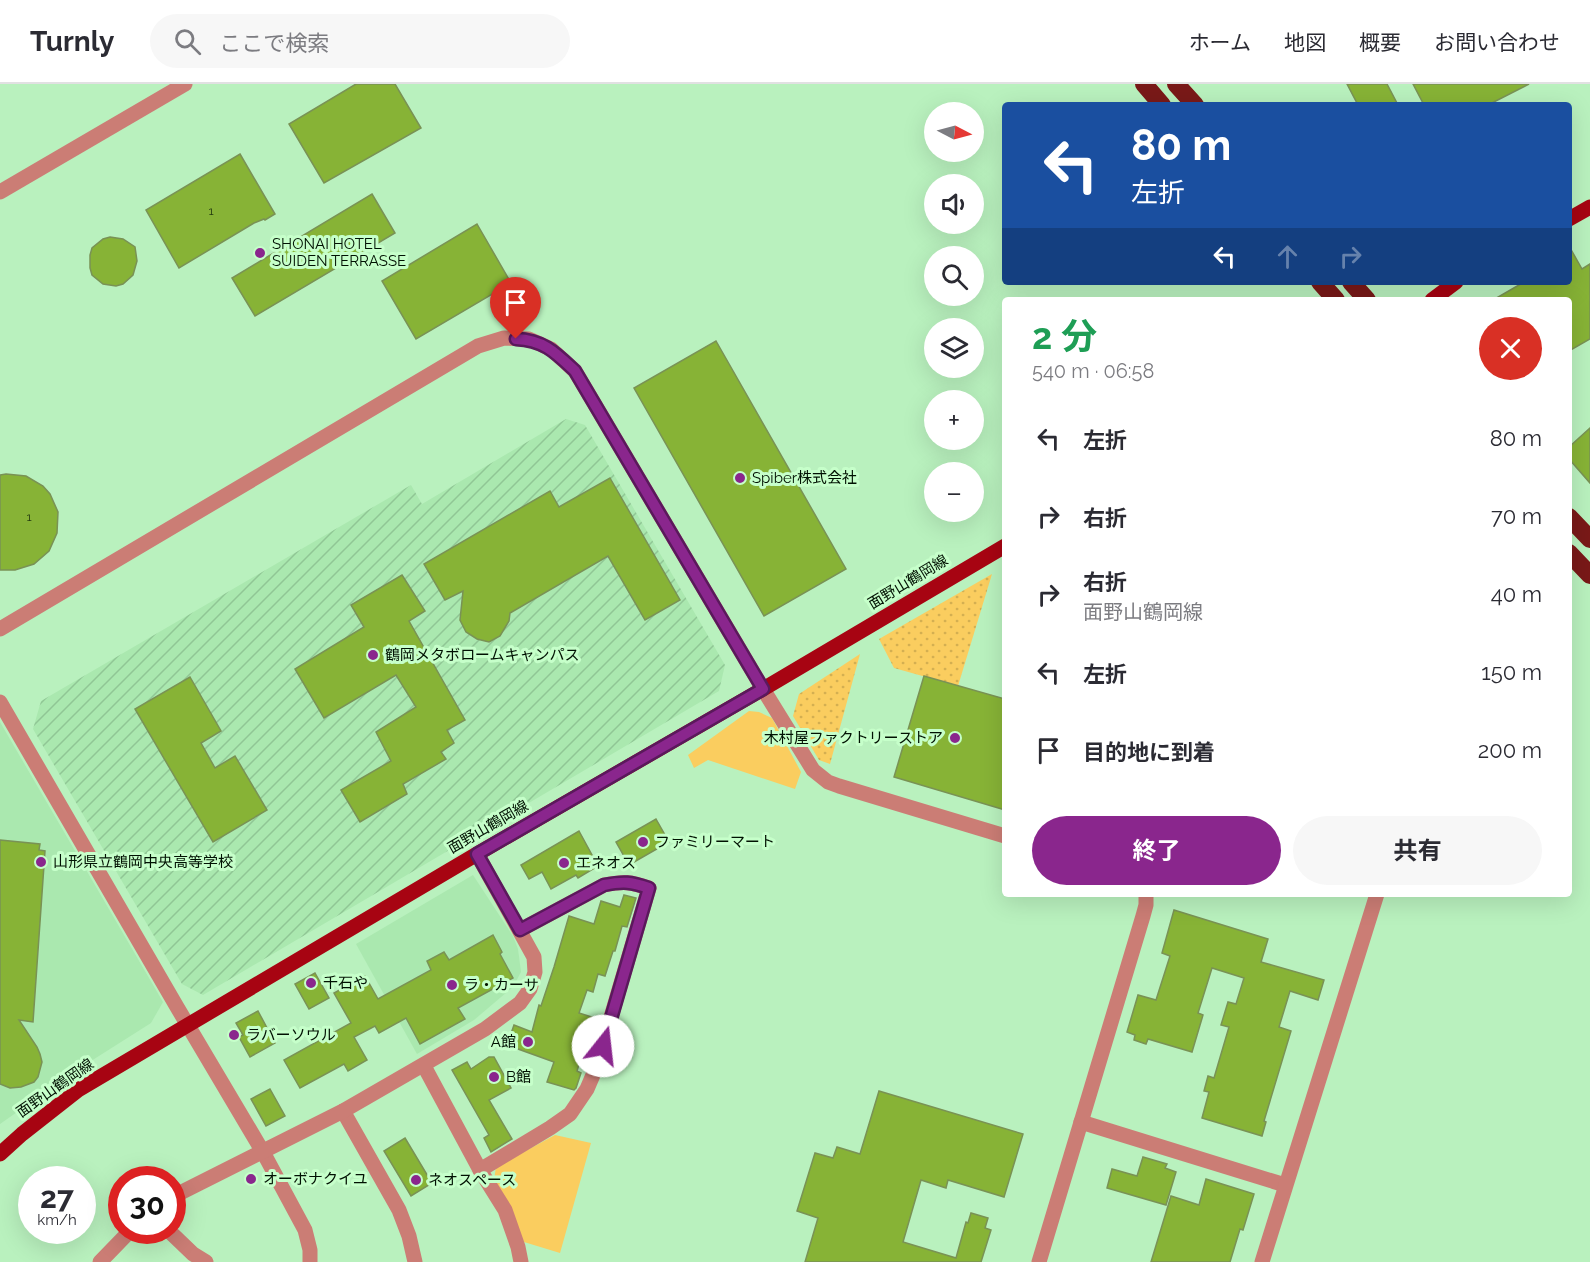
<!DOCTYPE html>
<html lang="ja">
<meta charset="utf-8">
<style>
:root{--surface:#fff;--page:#f7f7f7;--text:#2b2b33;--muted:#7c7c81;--line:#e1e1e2;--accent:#8a268d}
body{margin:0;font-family:Raleway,"Noto Sans JP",sans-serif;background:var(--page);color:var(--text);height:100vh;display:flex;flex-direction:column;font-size:22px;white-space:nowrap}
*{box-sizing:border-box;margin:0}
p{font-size:20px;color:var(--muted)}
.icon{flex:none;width:33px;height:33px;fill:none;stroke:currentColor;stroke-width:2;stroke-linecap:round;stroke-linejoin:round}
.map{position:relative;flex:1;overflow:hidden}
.drawer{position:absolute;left:1002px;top:213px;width:570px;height:600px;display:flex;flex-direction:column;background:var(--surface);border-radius:6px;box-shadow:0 6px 24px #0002}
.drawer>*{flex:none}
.top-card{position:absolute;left:1002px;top:18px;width:570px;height:183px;border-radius:6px;box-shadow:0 6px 24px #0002;background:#1a4fa0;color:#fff;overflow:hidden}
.needle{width:39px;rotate:96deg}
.fabs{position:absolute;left:924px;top:18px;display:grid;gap:12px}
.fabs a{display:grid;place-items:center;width:60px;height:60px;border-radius:50%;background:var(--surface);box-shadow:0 6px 24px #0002;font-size:30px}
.speed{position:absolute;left:18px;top:1082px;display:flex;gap:12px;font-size:30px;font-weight:700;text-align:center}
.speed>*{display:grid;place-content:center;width:78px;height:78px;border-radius:50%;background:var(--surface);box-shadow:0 6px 24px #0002;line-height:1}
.speed small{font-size:15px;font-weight:400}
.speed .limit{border:9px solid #d22;background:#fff;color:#111}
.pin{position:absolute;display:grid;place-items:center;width:51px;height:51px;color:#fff;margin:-62px -26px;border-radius:50% 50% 50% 0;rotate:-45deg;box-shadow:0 0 6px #0007}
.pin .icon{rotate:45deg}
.me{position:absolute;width:66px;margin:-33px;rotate:16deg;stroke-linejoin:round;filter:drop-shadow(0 0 4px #0008)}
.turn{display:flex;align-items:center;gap:21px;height:126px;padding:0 30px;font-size:27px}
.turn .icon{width:78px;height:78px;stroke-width:2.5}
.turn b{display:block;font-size:42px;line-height:51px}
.lanes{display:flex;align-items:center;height:57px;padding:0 30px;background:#0003;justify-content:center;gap:30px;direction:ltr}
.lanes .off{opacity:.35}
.round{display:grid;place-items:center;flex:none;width:63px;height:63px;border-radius:32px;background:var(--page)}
.headline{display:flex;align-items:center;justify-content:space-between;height:102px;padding:0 30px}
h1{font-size:36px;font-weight:700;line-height:45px;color:#1e9e55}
.action{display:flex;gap:12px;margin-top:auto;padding:12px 30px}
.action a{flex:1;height:69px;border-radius:36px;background:var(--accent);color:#fff;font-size:24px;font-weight:700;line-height:69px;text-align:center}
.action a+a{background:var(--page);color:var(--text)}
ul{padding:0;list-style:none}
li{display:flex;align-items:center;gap:18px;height:78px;padding:0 30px}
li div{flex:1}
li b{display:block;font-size:22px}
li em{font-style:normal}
header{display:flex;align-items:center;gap:36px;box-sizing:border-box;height:84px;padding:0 30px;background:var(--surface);border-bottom:2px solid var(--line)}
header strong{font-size:28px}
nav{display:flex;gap:33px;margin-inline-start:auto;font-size:21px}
.search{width:420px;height:54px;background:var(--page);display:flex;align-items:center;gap:15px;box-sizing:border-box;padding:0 21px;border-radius:33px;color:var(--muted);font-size:22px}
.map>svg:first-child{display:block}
.built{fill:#aae8af}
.industrial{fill:url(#industrial-furrows)}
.green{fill:#facd5f}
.garden{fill:url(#garden-dots)}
.building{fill:#87b336;stroke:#799255;stroke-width:1.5}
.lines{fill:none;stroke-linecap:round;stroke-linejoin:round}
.minor{stroke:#cb7d75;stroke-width:15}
.major{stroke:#a70412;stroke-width:15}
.highway{stroke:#791918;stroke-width:18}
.route-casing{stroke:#5a195c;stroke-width:15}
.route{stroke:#8a268d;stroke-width:10}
.poi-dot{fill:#8a268d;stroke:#c6ffca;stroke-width:2}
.labels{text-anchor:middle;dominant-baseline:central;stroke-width:6;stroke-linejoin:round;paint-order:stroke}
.number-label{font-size:12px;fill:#223a0f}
.poi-label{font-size:15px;fill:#001102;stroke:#c6ffca;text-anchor:start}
.street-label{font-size:15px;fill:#001102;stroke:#c6ffca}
</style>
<header>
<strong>Turnly</strong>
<div class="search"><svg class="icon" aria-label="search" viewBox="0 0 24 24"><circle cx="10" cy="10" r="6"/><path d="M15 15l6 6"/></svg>ここで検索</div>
<nav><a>ホーム</a><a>地図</a><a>概要</a><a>お問い合わせ</a></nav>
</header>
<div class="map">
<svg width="1590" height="1178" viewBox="0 0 1590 1178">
<defs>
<pattern id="industrial-furrows" width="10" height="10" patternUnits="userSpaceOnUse" patternTransform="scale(1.5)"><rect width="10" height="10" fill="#aae8af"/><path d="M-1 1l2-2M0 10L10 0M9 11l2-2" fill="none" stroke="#90c695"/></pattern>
<pattern id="garden-dots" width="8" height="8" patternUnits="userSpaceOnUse" patternTransform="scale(1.5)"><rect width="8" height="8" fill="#facd5f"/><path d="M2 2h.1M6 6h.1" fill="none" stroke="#d4af51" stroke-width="1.8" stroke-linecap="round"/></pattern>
</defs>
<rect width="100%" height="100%" fill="#b9f1be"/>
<!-- built -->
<g class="built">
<path d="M 0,638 L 163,918 L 151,939 L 80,984 L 0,1040 Z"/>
<path d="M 473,791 L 513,852 L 518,865 L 521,888 L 513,903 L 474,936 L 417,970 L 356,860 Z"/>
</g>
<!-- industrial -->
<path class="industrial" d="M 566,335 L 585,341 L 725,581 L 719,607 L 203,911 L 182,900 L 33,645 L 41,617 L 411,401 L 422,420 Z"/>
<!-- green -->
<g class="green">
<path d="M 749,627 L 759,628 L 772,634 L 801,688 L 795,705 L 708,676 L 694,684 L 688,671 Z"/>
<path d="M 555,1051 L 591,1059 L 560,1169 L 524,1158 L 494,1096 L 496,1083 Z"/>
</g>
<!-- garden -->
<g class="garden">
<path d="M 992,490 L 958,602 L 894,584 L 879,555 Z"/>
<path d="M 860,570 L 830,680 L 819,676 L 793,632 L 799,610 Z"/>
</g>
<!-- building -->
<g class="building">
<path d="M 356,0 L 395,0 L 421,44 L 324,99 L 289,40 Z"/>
<path d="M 1347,0 L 1387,0 L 1398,21 L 1358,21 Z"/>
<path d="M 1413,0 L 1529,0 L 1488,21 L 1424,21 Z"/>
<path d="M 240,70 L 275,130 L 265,136 L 264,135 L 254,139 L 179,184 L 146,126 Z"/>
<path d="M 372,110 L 395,149 L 255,232 L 232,194 Z"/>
<path d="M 477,140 L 511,199 L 416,255 L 382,197 Z"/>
<path d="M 110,153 L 123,155 L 135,163 L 137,177 L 133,191 L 123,200 L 116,202 L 103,200 L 92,191 L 90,184 L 90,171 L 92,164 L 103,155 Z"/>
<path d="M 1569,162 L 1582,185 L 1590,180 L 1590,255 L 1569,267 L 1569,216 L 1493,216 L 1524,198 L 1569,198 Z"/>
<path d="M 716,257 L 846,485 L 764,532 L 634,304 Z"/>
<path d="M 1590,344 L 1590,399 L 1569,375 L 1569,363 Z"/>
<path d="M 6,390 L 26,392 L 43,402 L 50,410 L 58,428 L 57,449 L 49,467 L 34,480 L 15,486 L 0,486 L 0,391 Z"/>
<path d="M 610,394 L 680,516 L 645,536 L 608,472 L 510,529 L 509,537 L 500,552 L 489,558 L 477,555 L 466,548 L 460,536 L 463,507 L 445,516 L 424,480 L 550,407 L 559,423 Z"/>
<path d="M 402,491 L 425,527 L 409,537 L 465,636 L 447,646 L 454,659 L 441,668 L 446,675 L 403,700 L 407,710 L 360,738 L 341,706 L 391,677 L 376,648 L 416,623 L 396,591 L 324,634 L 295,585 L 364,543 L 351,521 Z"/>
<path d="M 924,592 L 1005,615 L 1005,726 L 894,693 Z"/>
<path d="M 190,593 L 221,647 L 201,659 L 215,684 L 235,672 L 267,726 L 213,758 L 135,625 Z"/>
<path d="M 656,735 L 669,758 L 629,781 L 616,758 Z"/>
<path d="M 579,747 L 598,782 L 578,794 L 576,791 L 551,805 L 542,788 L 529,795 L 521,781 Z"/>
<path d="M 0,756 L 40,760 L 39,766 L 45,767 L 33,938 L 19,936 L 37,963 L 40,970 L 42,978 L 38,993 L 34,998 L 21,1003 L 10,1004 L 0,1000 Z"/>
<path d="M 624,811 L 636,814 L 627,843 L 622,842 L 615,867 L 613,867 L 605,892 L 598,890 L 593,908 L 587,906 L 579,929 L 598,935 L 594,949 L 589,947 L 577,987 L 581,989 L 576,1004 L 574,1006 L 547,998 L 554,978 L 507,961 L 514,941 L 532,948 L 539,921 L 541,922 L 554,883 L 569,832 L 594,840 L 601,817 L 620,823 Z"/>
<path d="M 1174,826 L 1268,855 L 1261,878 L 1324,896 L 1318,916 L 1290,907 L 1279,943 L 1291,947 L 1264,1037 L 1266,1038 L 1262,1052 L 1202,1034 L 1209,1008 L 1204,1007 L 1208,992 L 1214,994 L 1229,943 L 1221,941 L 1228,918 L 1236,920 L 1244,894 L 1212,884 L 1198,929 L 1203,931 L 1192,968 L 1148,955 L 1146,960 L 1134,956 L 1135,951 L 1127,948 L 1138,911 L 1156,916 L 1170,872 L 1162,869 Z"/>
<path d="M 493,851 L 502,868 L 500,870 L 513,894 L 458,924 L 465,935 L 420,960 L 406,934 L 379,949 L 375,942 L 354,953 L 367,976 L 348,987 L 344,980 L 300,1004 L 284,976 L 351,939 L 334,909 L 365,892 L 378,915 L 431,886 L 427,877 L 444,868 L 449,876 Z"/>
<path d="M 315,889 L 329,914 L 309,925 L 295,900 Z"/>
<path d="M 258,927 L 275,959 L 250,973 L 239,953 L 243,951 L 236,939 Z"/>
<path d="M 489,973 L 494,973 L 511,1004 L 489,1016 L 512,1055 L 491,1068 L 484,1054 L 489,1051 L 452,986 L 467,978 L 471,985 Z"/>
<path d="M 270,1005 L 285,1032 L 266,1042 L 251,1015 Z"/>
<path d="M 879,1007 L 1023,1050 L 1004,1113 L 948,1096 L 946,1104 L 921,1096 L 903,1158 L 956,1174 L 966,1138 L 968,1139 L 971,1129 L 988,1134 L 985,1144 L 991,1146 L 981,1178 L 805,1178 L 818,1134 L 797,1127 L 815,1069 L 833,1074 L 837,1063 L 860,1070 Z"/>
<path d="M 405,1054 L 432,1099 L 411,1112 L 384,1067 Z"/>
<path d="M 1143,1073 L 1167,1080 L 1165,1084 L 1176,1088 L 1166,1121 L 1107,1104 L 1112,1085 L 1137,1092 Z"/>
<path d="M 1206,1095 L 1254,1110 L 1243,1146 L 1240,1145 L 1230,1178 L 1151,1178 L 1171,1112 L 1199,1121 Z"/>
</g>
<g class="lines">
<!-- minor -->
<g class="minor">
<path d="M 0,108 L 185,0"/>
<path d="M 0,545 L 478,262 L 504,254 L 529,255 L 551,265 L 575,287 L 763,605 L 813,686 L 828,698 L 839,702 L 1005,752"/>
<path d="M 0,618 L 177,923 L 263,1068 L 305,1146 L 310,1166 L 310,1178"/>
<path d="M 424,982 L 480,1086 L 505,1126 L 518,1163 L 521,1178"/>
<path d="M 343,1027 L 399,1126 L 409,1152 L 415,1178"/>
<path d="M 1081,1038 L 1285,1101"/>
<path d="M 480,1086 L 550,1044 L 570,1030 L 587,1005 L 596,984 L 649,804 C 631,798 624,797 604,801 L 520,846"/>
<path d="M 172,1113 L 343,1027 L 485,945 L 520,919 L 530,905 L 535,888 L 534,873 L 477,770"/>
<path d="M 168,1146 L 193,1170 L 206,1178"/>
<path d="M 100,1178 L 131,1146"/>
<path d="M 1039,1178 L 1143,832 L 1146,821 L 1146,810"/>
<path d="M 1262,1178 L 1377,810"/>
</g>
<!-- major -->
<g class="major">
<path d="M 1569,135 L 1590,123"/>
<path d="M 1432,216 L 1456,198"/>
<path d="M 0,1070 L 22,1050 L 78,1006 L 477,770 L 763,605 L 1005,462"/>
</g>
<!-- highway -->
<g class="highway">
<path d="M 1144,0 L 1162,21"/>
<path d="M 1176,0 L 1195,21"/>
<path d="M 1320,198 L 1336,216"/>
<path d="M 1351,198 L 1367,216"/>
<path d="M 1569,433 L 1590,455"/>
<path d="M 1569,469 L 1590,491"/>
</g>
</g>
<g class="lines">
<defs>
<path id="route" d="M 516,255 C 544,256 556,269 575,287 L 763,605 L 477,770 L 520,846 L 604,801 C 624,797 631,798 649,804 L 603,962"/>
</defs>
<!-- route casing -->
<use href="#route" class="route-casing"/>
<!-- route -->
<use href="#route" class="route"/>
</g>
<!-- markers -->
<g class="poi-dot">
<circle cx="260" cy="169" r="6"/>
<circle cx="740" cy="394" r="6"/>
<circle cx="373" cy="571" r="6"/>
<circle cx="955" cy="654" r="6"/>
<circle cx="643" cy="758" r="6"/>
<circle cx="41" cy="778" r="6"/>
<circle cx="564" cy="779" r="6"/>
<circle cx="311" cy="899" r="6"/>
<circle cx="452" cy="901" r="6"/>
<circle cx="234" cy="951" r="6"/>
<circle cx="528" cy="958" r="6"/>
<circle cx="494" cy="993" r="6"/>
<circle cx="251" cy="1095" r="6"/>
<circle cx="416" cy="1096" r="6"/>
</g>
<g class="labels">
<!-- number labels -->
<g class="number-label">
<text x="211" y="127">1</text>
<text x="29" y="433">1</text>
</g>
<!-- poi labels -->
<g class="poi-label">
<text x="272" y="160">SHONAI HOTEL<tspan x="272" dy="17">SUIDEN TERRASSE</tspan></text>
<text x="752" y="394">Spiber株式会社</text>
<text x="385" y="571">鶴岡メタボロームキャンパス</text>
<text x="943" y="654" text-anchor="end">木村屋ファクトリーストア</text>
<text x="655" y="758">ファミリーマート</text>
<text x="53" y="778">山形県立鶴岡中央高等学校</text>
<text x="576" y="779">エネオス</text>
<text x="323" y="899">千石や</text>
<text x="464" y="901">ラ・カーサ</text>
<text x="246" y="951">ラバーソウル</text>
<text x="516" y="958" text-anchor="end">A館</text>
<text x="506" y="993">B館</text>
<text x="263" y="1095">オーボナクイユ</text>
<text x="428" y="1096">ネオスペース</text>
</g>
<!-- street labels -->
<g class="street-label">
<text transform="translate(908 498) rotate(-31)">面野山鶴岡線</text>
<text transform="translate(488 743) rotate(-30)">面野山鶴岡線</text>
<text transform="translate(55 1004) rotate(-35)">面野山鶴岡線</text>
</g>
</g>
</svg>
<div class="fabs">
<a><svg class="needle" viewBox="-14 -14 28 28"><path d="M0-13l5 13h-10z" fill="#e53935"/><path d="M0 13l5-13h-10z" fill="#7c7c81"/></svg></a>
<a><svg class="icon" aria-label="sound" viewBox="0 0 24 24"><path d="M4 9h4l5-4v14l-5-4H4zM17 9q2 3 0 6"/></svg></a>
<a><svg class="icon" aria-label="search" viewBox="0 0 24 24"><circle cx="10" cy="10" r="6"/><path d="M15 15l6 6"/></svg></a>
<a><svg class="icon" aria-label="layers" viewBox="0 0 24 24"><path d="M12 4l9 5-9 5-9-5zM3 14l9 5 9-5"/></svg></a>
<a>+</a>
<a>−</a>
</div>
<div class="speed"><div>27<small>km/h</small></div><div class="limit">30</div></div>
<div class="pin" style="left:516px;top:255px;background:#d93025"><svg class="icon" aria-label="arrive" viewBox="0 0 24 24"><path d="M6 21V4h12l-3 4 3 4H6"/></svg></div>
<svg class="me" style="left:603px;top:962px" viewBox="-20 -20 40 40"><circle r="19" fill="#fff"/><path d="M0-13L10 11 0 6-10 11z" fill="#8a268d"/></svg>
<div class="top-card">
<div class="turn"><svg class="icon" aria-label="left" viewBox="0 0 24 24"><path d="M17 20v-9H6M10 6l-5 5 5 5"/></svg><div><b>80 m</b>左折</div></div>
<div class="lanes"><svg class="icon" aria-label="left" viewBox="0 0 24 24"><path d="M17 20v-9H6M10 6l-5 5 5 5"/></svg><svg class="icon off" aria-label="ahead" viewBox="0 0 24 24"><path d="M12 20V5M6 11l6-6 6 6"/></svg><svg class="icon off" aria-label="right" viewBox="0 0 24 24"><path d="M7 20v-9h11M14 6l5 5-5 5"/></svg></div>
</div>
<section class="drawer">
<div class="headline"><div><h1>2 分</h1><p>540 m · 06:58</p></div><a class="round" style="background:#d93025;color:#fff"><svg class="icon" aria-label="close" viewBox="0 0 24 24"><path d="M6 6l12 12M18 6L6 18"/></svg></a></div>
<ul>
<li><svg class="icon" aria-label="left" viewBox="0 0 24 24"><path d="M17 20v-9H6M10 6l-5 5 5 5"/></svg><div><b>左折</b></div><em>80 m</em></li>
<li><svg class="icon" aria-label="right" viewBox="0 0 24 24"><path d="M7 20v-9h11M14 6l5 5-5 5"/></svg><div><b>右折</b></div><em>70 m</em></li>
<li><svg class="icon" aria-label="right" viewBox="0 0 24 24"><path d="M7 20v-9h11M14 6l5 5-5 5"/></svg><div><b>右折</b><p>面野山鶴岡線</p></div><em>40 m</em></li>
<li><svg class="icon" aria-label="left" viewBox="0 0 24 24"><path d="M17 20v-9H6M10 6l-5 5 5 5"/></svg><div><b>左折</b></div><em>150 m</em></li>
<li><svg class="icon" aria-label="arrive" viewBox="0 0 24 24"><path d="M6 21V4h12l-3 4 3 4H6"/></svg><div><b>目的地に到着</b></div><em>200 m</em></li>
</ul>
<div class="action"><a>終了</a><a>共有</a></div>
</section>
</div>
